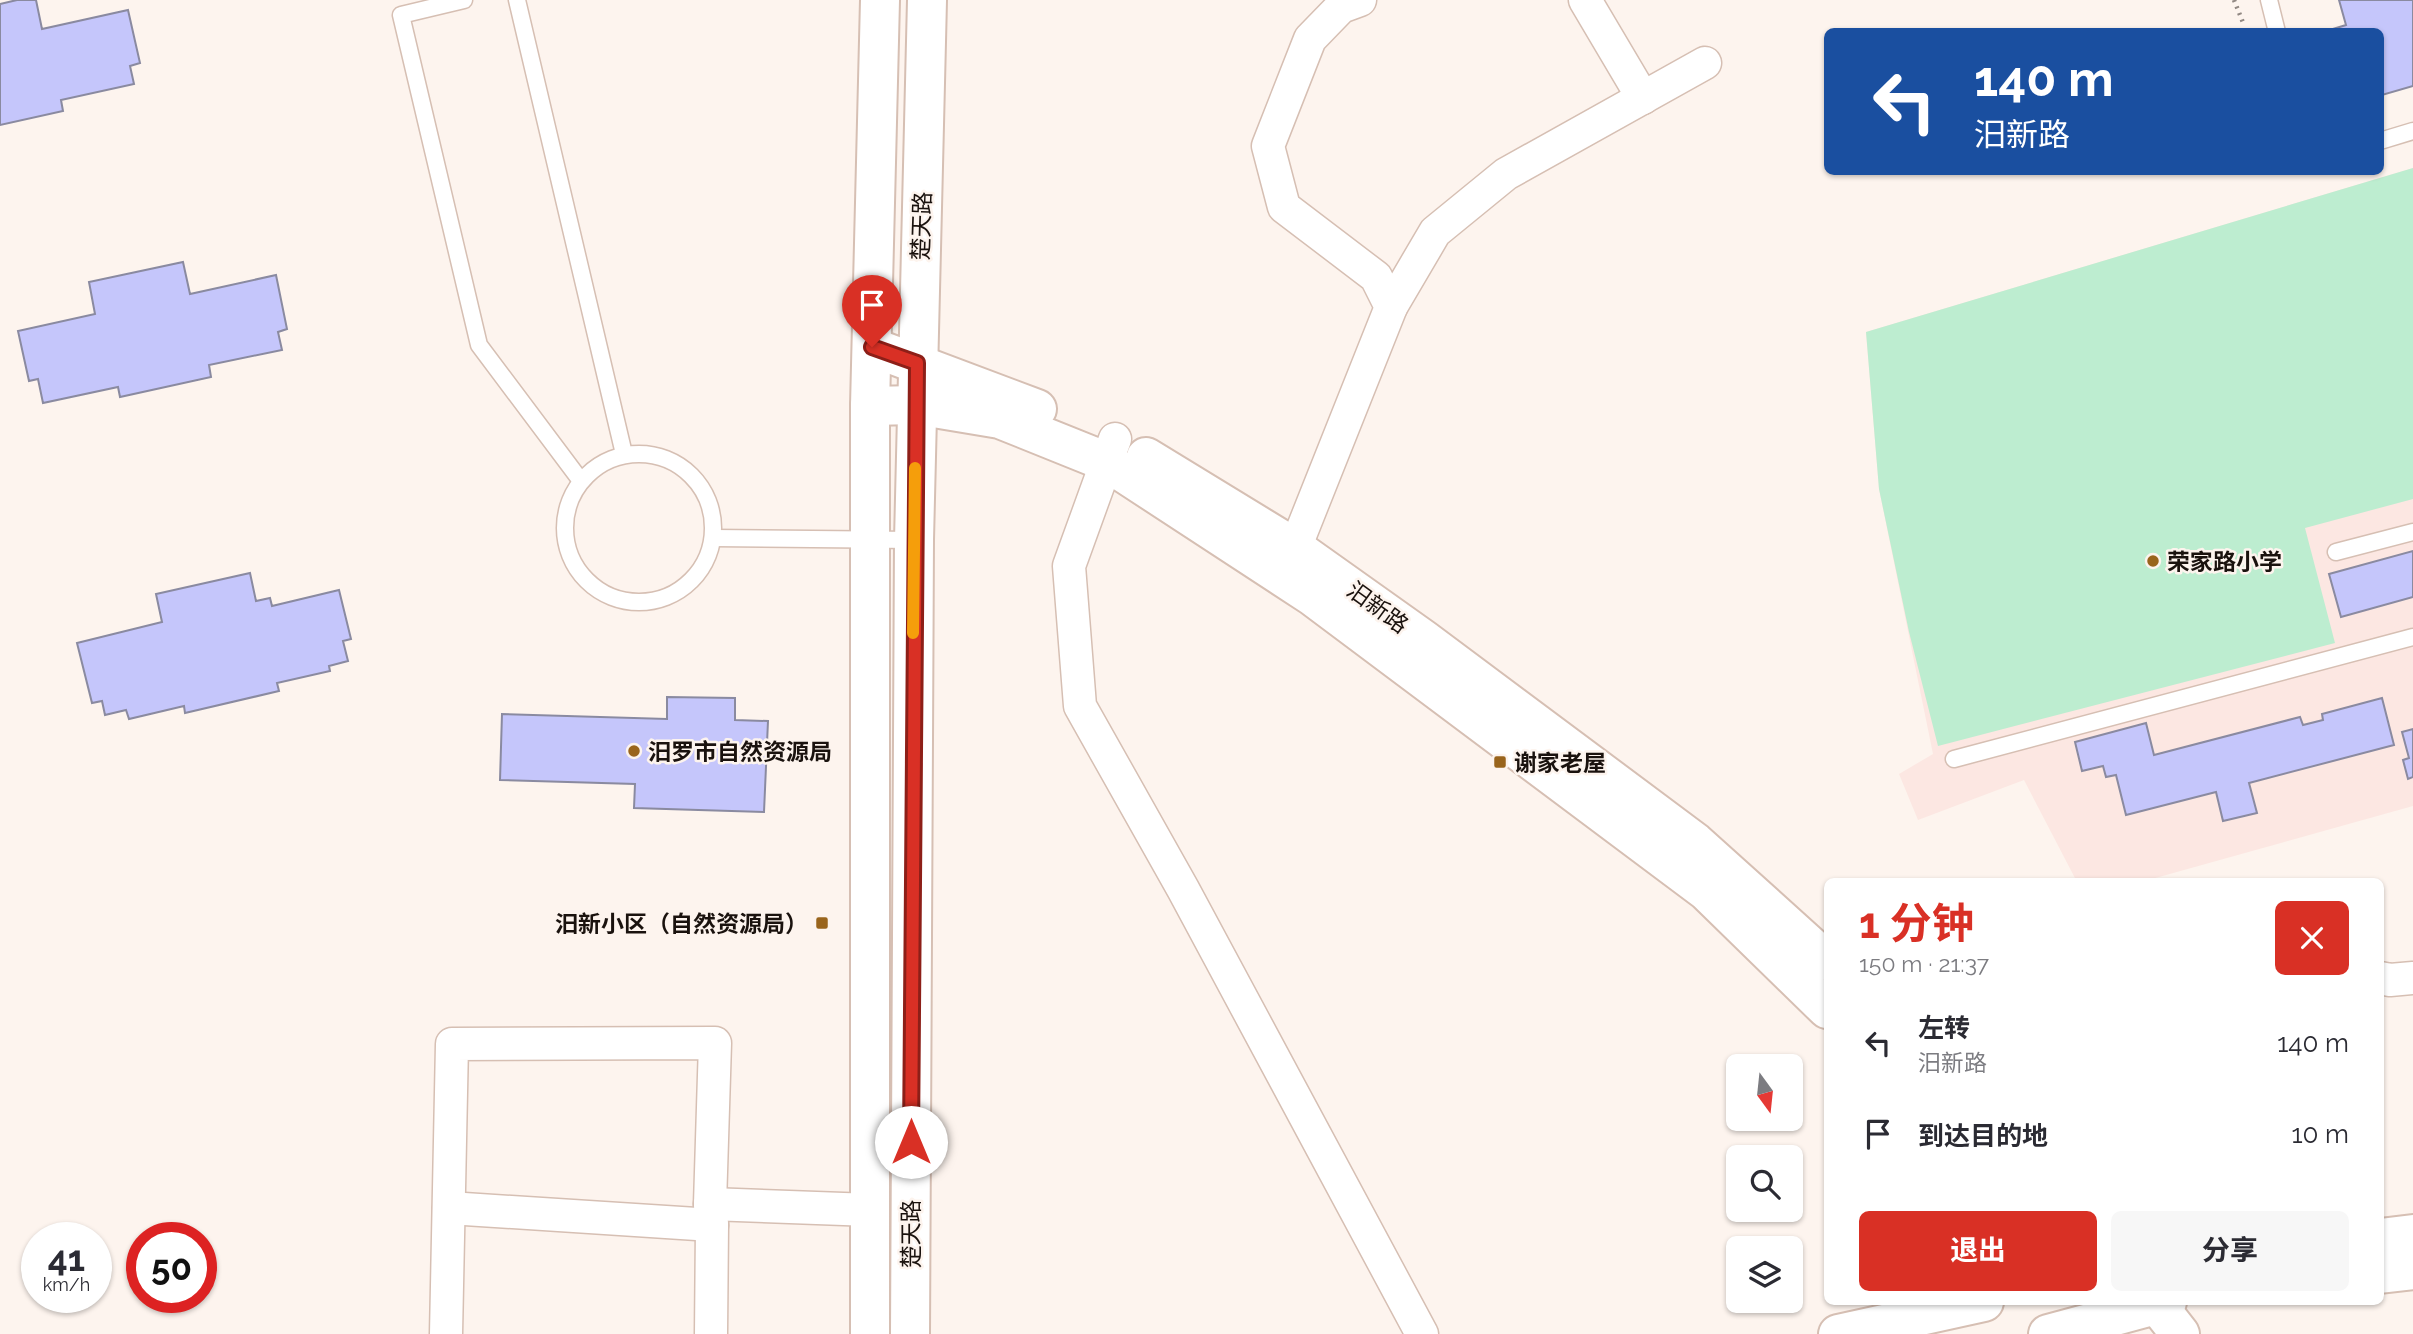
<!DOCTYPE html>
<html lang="zh">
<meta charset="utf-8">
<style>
:root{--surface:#fff;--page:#f7f7f7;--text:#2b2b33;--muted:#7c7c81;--accent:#d93025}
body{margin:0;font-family:Raleway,"Noto Sans SC",sans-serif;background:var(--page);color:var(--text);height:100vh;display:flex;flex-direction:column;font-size:26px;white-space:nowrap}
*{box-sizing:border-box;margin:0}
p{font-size:23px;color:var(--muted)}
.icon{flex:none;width:38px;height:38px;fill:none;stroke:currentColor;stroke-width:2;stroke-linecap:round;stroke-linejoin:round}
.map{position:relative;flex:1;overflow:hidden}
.panel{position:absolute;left:1824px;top:878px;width:560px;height:427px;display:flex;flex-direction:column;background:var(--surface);border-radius:10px;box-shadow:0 2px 5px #0004}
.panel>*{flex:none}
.banner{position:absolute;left:1824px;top:28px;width:560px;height:147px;border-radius:10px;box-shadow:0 2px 5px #0004;background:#1a4fa0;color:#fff;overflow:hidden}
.needle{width:46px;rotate:165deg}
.tools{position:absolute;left:1726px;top:1054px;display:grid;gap:14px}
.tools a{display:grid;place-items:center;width:77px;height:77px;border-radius:10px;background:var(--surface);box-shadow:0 2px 5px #0004;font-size:35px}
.speed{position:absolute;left:21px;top:1222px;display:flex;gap:14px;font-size:35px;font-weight:700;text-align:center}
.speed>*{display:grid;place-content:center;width:91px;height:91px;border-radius:50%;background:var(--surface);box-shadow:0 2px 5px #0004;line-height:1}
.speed small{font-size:18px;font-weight:400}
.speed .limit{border:10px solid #d22;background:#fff;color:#111}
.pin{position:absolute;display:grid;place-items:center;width:60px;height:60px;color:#fff;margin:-72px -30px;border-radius:50% 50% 50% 0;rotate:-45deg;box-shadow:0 0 7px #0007}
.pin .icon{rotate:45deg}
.me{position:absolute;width:77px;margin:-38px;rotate:0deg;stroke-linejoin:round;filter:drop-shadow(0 0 5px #0008)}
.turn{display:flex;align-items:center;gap:24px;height:147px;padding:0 35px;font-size:32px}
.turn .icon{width:91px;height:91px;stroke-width:2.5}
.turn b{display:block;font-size:49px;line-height:60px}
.round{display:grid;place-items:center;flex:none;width:74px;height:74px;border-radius:10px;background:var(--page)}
.overview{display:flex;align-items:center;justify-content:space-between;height:119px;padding:0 35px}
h1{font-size:42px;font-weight:700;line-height:52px;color:var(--accent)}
.action{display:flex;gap:14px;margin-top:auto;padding:14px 35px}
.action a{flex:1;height:80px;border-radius:10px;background:var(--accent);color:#fff;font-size:28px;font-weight:700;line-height:80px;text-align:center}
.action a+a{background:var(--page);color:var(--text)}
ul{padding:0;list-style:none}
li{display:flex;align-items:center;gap:21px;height:91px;padding:0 35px}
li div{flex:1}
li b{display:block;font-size:26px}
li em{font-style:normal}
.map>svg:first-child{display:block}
.education{fill:#fce7e2}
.green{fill:#bdedd0}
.building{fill:#c5c6fb;stroke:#8a8aa0;stroke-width:2}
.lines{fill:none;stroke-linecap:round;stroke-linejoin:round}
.service-casing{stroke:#d6bfb3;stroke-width:19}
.minor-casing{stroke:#d6bfb3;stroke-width:35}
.tertiary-casing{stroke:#d6bfb3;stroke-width:42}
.secondary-casing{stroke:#d6bfb3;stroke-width:42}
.path{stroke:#918883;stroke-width:4.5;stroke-dasharray:2 5;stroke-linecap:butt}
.service{stroke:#fff;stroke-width:16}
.minor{stroke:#fff;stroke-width:32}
.tertiary{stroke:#fff;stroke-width:38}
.secondary{stroke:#fff;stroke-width:38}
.route-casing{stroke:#8d1f18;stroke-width:18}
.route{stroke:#d93025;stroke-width:12}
.slow{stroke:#f59e0b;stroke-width:12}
.poi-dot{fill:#99641c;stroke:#fdf4ee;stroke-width:2.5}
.labels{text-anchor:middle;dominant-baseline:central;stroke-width:5;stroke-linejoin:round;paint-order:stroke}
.street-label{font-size:23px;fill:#1a120e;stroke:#fdf4ee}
.poi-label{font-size:23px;font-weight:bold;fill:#1a120e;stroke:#fdf4ee;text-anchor:start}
</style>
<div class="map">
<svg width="2413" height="1334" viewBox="0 0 2413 1334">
<rect width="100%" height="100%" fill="#fdf4ee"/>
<!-- education -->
<path class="education" d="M 2413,168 L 2413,806 L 2141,882 L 2077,882 L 2024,780 L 1918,820 L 1899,774 L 1933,754 L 1879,489 L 1866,332 Z"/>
<!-- green -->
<path class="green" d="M 2413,168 L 2413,499 L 2305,528 L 2335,643 L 1938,746 L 1909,632 L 1879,489 L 1866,332 Z"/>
<!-- building -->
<g class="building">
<path d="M 17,0 L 36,0 L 42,29 L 128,10 L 140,63 L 130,66 L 134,84 L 61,100 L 63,111 L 0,125 L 0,4 Z"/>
<path d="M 2339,0 L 2413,0 L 2413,86 L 2382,95 L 2380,32 L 2323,32 L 2346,25 Z"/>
<path d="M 183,262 L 190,294 L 276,275 L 287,329 L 278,332 L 282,350 L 209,365 L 211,377 L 120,397 L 118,387 L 43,403 L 38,379 L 29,381 L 18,331 L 95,314 L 89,282 Z"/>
<path d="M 2413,551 L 2413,597 L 2341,617 L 2329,574 Z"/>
<path d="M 250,573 L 256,601 L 270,598 L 272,606 L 339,590 L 351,639 L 343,641 L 348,661 L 329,666 L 330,671 L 277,683 L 279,691 L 185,713 L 184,706 L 129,719 L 126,710 L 105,715 L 102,701 L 92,703 L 77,643 L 162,622 L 156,594 Z"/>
<path d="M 667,697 L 735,698 L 735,720 L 768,721 L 764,812 L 634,808 L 635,784 L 500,780 L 502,714 L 667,719 Z"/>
<path d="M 2382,698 L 2394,745 L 2249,783 L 2257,813 L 2223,821 L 2216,792 L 2126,815 L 2116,775 L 2106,777 L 2103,766 L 2082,771 L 2075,742 L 2146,723 L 2154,755 L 2300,717 L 2303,725 L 2323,720 L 2322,714 Z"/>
<path d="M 2413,729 L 2413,777 L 2408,779 L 2403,760 L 2409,758 L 2402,732 Z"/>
</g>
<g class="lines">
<defs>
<g id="service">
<path d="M 464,0 L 401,15 L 479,345 L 581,481"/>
<path d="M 517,0 L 624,454"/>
<path d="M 2269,0 L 2277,32"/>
<path d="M 2380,141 L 2413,131"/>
<circle cx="639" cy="528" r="74"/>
<path d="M 713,538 L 914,540"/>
<path d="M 2336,552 L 2413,532"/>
<path d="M 1954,759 L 2413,637"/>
</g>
<g id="minor">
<path d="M 1585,0 L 1643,98"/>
<path d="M 1391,307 L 1435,232 L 1506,174 L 1705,63"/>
<path d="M 1115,439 L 1069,566 L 1080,706 L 1183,889 L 1422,1334"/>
<path d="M 1276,562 L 1295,548 L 1391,307 L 1376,277 L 1284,207 L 1268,146 L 1310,39 L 1341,7 L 1360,0"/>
<path d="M 2380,978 L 2390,980 L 2413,978"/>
<path d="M 710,1204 L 871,1210"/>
<path d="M 449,1208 L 712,1225"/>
<path d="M 446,1334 L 452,1044 L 715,1043 L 710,1204 L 712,1225 L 711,1334"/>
</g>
<g id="tertiary">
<path d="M 872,347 L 1037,409"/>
<path d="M 870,406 L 916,405 L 1000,419 L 1107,462 L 1312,596 L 1706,891 L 1827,1009"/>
<path d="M 1146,457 L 1295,548 L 1423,639 L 1695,842 L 1827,961"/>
<path d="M 2380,1238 L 2413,1234"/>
<path d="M 2380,1274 L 2413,1270"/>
<path d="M 2155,1302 L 2180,1334"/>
<path d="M 1838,1334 L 1984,1302"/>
<path d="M 2048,1334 L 2167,1302"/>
</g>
<g id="secondary">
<path d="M 870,1334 L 870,406 L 880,0"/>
<path d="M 910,1334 L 914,540 L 927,0"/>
</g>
</defs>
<!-- service casing -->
<use href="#service" class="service-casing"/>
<!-- minor casing -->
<use href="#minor" class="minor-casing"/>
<!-- tertiary casing -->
<use href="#tertiary" class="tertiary-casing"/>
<!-- secondary casing -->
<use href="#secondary" class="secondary-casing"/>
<!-- path -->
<path class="path" d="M 2234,0 L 2244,25"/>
<!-- service -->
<use href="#service" class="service"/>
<!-- minor -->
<use href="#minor" class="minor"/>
<!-- tertiary -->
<use href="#tertiary" class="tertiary"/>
<!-- secondary -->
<use href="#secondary" class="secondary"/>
</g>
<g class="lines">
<defs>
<path id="route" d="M 872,347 L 917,363 L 911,1142"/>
</defs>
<!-- route casing -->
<use href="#route" class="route-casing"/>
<!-- route -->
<use href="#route" class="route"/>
<!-- slow -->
<path class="slow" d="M 913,633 L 915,468"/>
</g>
<!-- markers -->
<g class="poi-dot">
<circle cx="2153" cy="561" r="7"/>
<circle cx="634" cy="751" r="7"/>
<rect x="1493" y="755" width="14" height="14" rx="3.5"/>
<rect x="815" y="916" width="14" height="14" rx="3.5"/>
</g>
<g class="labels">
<!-- street labels -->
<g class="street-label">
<text transform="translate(921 226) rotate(-88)">楚天路</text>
<text transform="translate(1378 607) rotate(36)">汨新路</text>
<text transform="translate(910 1234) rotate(-90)">楚天路</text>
</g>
<!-- poi labels -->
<g class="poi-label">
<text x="2167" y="561">荣家路小学</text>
<text x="648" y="751">汨罗市自然资源局</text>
<text x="1514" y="762">谢家老屋</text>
<text x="808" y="923" text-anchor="end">汨新小区（自然资源局）</text>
</g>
</g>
</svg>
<div class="tools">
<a><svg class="needle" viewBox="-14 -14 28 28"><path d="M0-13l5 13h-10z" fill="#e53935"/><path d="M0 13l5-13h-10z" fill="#7c7c81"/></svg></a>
<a><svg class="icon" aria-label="search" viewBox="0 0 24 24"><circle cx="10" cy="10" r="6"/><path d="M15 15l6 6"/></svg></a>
<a><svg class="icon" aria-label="layers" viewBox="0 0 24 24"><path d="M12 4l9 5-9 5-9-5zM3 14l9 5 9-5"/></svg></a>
</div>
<div class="speed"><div>41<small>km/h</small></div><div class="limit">50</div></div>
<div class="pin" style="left:872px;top:347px;background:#d93025"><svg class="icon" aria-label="arrive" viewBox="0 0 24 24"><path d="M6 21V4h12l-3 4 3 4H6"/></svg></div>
<svg class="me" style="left:911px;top:1142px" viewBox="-20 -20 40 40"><circle r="19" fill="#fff"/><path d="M0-13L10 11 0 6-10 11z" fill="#d93025"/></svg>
<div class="banner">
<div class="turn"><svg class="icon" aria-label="left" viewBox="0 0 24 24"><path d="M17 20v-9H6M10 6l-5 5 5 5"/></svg><div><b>140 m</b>汨新路</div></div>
</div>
<section class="panel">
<div class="overview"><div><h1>1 分钟</h1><p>150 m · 21:37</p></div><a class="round" style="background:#d93025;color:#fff"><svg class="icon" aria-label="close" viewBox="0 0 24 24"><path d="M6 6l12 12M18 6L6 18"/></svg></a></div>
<ul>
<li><svg class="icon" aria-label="left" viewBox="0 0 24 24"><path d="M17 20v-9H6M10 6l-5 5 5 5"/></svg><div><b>左转</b><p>汨新路</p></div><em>140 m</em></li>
<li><svg class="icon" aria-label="arrive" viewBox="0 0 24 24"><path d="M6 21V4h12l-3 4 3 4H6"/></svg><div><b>到达目的地</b></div><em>10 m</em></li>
</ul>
<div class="action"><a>退出</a><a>分享</a></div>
</section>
</div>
